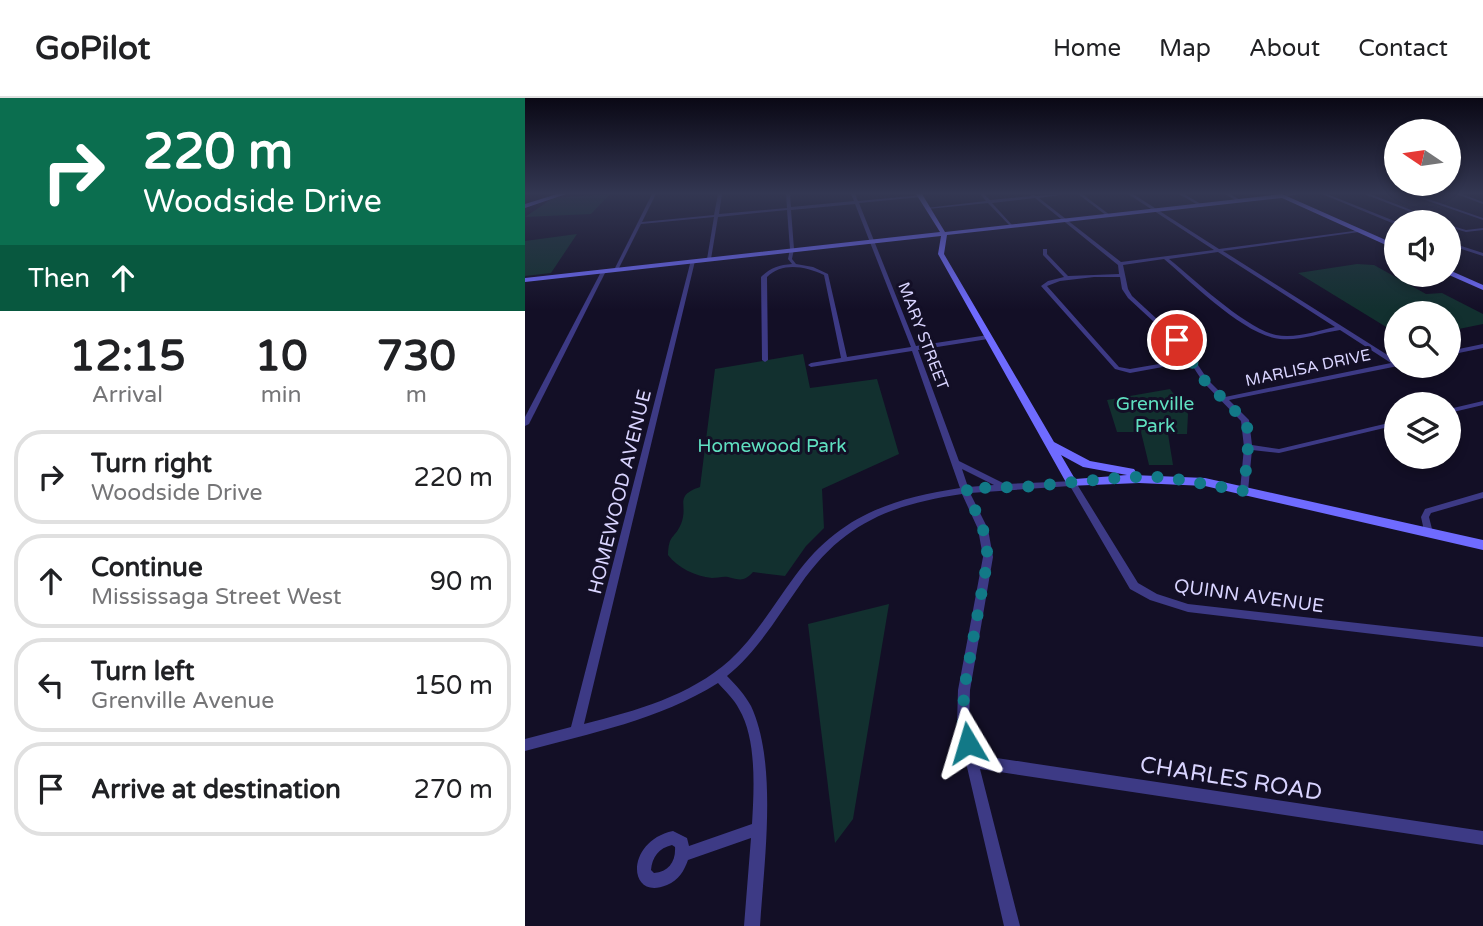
<!DOCTYPE html>
<style>
:root{--surface:#fff;--page:#f6f6f6;--text:#202124;--muted:#757577;--line:#e0e0e0}
body{margin:0;font-family:"Varela Round",sans-serif;background:var(--page);color:var(--text);height:100vh;display:flex;flex-direction:column;font-size:26px;white-space:nowrap}
*{box-sizing:border-box;margin:0}
p{font-size:23px;color:var(--muted)}
.icon{flex:none;width:38px;height:38px;fill:none;stroke:currentColor;stroke-width:2;stroke-linecap:round;stroke-linejoin:round}
.map{position:relative;flex:1;overflow:hidden}
.panel{display:flex;flex-direction:column;background:var(--surface);width:525px}
.panel>*{flex:none}
.guide{background:#0b6e4f;color:#fff;overflow:hidden}
.needle{width:46px;rotate:283deg}
.controls{position:absolute;left:859px;top:21px;display:grid;gap:14px}
.controls a{display:grid;place-items:center;width:77px;height:77px;border-radius:50%;background:var(--surface);box-shadow:0 4px 10px #0003;font-size:35px}
.pin{position:absolute;display:grid;place-items:center;width:60px;height:60px;color:#fff;margin:-30px;border:4px solid #fff;border-radius:50%;box-shadow:0 2px 7px #0007}
.me{position:absolute;width:77px;margin:-38px;rotate:353deg;stroke-linejoin:round;filter:drop-shadow(0 0 5px #0008)}
.turn{display:flex;align-items:center;gap:24px;height:147px;padding:0 28px;font-size:32px}
.turn .icon{width:91px;height:91px;stroke-width:2.5}
.turn b{display:block;font-size:49px;line-height:60px}
.then{display:flex;align-items:center;height:66px;padding:0 28px;background:#0003;gap:14px;font-size:26px}
.eta{display:flex;justify-content:space-evenly;align-items:center;height:119px;text-align:center}
.eta b{font-size:42px;font-weight:700;line-height:49px}
ul{padding:0;list-style:none}
li{display:flex;align-items:center;gap:21px;height:94px;margin:0 14px 10px;padding:0 14px;border:4px solid var(--line);border-radius:28px}
li div{flex:1}
li b{display:block;font-size:26px}
li em{font-style:normal}
header{display:flex;align-items:center;gap:42px;box-sizing:border-box;height:98px;padding:0 35px;background:var(--surface);border-bottom:2px solid var(--line)}
header strong{font-size:33px}
nav{display:flex;gap:38px;margin-inline-start:auto;font-size:24px}
main{display:flex;flex:1;min-height:0}
.map>svg:first-child{display:block}
.green{fill:#12302f}
.lines{fill:none;stroke-linecap:round;stroke-linejoin:round}
.street{fill:#3d3a85;fill-rule:evenodd}
.secondary{fill:#6f6bff;fill-rule:evenodd}
.route{stroke:#127987;stroke-width:12;stroke-dasharray:0 21.6}
.labels{text-anchor:middle;dominant-baseline:central;stroke-width:6;stroke-linejoin:round;paint-order:stroke}
.far-street-label{font-size:16px;fill:#d9d4ff;stroke:#130f26}
.park-label{font-size:19px;fill:#5fe0c0;stroke:#130f26}
.street-label{font-size:19px;fill:#d9d4ff;stroke:#130f26}
.near-street-label{font-size:23px;fill:#d9d4ff;stroke:#130f26}
</style>
<header>
<strong>GoPilot</strong>
<nav><a>Home</a><a>Map</a><a>About</a><a>Contact</a></nav>
</header>
<main>
<section class="panel">
<div class="guide">
<div class="turn"><svg class="icon" aria-label="right" viewBox="0 0 24 24"><path d="M7 20v-9h11M14 6l5 5-5 5"/></svg><div><b>220 m</b>Woodside Drive</div></div>
<div class="then">Then<svg class="icon" aria-label="ahead" viewBox="0 0 24 24"><path d="M12 20V5M6 11l6-6 6 6"/></svg></div>
</div>
<div class="eta">
<div><b>12:15</b><p>Arrival</p></div>
<div><b>10</b><p>min</p></div>
<div><b>730</b><p>m</p></div>
</div>
<ul>
<li><svg class="icon" aria-label="right" viewBox="0 0 24 24"><path d="M7 20v-9h11M14 6l5 5-5 5"/></svg><div><b>Turn right</b><p>Woodside Drive</p></div><em>220 m</em></li>
<li><svg class="icon" aria-label="ahead" viewBox="0 0 24 24"><path d="M12 20V5M6 11l6-6 6 6"/></svg><div><b>Continue</b><p>Mississaga Street West</p></div><em>90 m</em></li>
<li><svg class="icon" aria-label="left" viewBox="0 0 24 24"><path d="M17 20v-9H6M10 6l-5 5 5 5"/></svg><div><b>Turn left</b><p>Grenville Avenue</p></div><em>150 m</em></li>
<li><svg class="icon" aria-label="arrive" viewBox="0 0 24 24"><path d="M6 21V4h12l-3 4 3 4H6"/></svg><div><b>Arrive at destination</b></div><em>270 m</em></li>
</ul>
</section>
<div class="map">
<svg width="958" height="828" viewBox="0 0 958 828">
<rect width="100%" height="100%" fill="#130f26"/>
<!-- green -->
<g class="green">
<path d="M 85,96 L 66,116 L 0,119 L 28,100 Z"/>
<path d="M 52,136 L 26,175 L 0,178 L 0,143 Z"/>
<path d="M 832,166 L 849,167 L 901,196 L 917,195 L 958,216 L 958,226 L 924,233 L 924,215 L 872,215 L 871,235 L 773,175 Z"/>
<path d="M 278,256 L 285,290 L 352,281 L 374,356 L 297,391 L 299,430 L 281,448 L 260,478 L 228,474 C 219,484 215,482 203,479 C 198,478 192,480 187,480 C 170,478 153,470 143,457 C 144,435 149,442 156,426 C 164,407 148,398 175,389 L 190,271 Z"/>
<path d="M 645,291 L 663,316 L 662,336 L 643,336 L 648,367 L 624,367 L 616,334 L 592,334 L 582,302 Z"/>
<path d="M 364,506 L 328,721 L 310,745 L 283,526 Z"/>
</g>
<g class="lines">
<!-- street -->
<g class="street">
<path d="M 127,96 L 131,96 L 117,124 L 189,117 L 193,96 L 197,96 L 194,116 L 262,110 L 261,96 L 265,96 L 266,109 L 329,103 L 326,96 L 330,96 L 333,103 L 397,97 L 396,99 L 334,105 L 391,248 L 463,237 L 466,239 L 463,241 L 393,252 L 434,363 L 480,386 L 550,383 L 613,485 L 632,496 L 663,506 L 958,539 L 958,549 L 663,514 L 625,502 L 605,491 L 545,388 L 445,395 L 463,431 L 468,459 L 445,592 L 444,626 L 452,657 L 958,733 L 958,747 L 455,671 L 495,828 L 479,828 L 432,626 L 433,592 L 458,459 L 453,431 L 437,396 C 365,407 318,425 275,487 C 252,519 233,553 202,578 C 211,587 220,597 226,608 C 253,666 239,764 235,828 L 219,828 L 226,740 L 163,762 C 159,773 154,782 142,787 C 102,804 100,743 148,733 L 162,740 L 164,748 L 227,726 C 229,692 232,641 214,611 C 209,601 200,593 193,585 C 134,622 66,635 0,653 L 0,641 L 46,629 L 166,162 L 170,163 L 59,626 C 110,613 165,598 205,562 C 231,538 249,506 270,478 C 314,418 365,401 435,390 L 387,253 L 286,269 L 283,267 L 286,265 L 316,260 L 299,177 C 280,168 257,164 242,179 L 243,262 L 240,264 L 237,262 L 236,179 C 245,170 254,167 267,166 L 263,161 L 265,151 L 262,112 L 193,119 L 186,161 L 184,162 L 182,161 L 189,119 L 116,126 L 93,172 L 89,173 L 89,172 ZM 330,106 L 386,249 L 322,259 L 303,176 L 288,169 L 271,166 L 267,161 L 269,151 L 266,112 ZM 437,371 L 469,387 L 443,389 ZM 147,747 L 150,749 C 151,763 144,774 129,775 L 126,772 C 127,759 134,750 147,747 Z"/>
<path d="M 455,96 L 459,96 L 465,102 L 507,98 L 505,96 L 511,98 L 541,96 L 514,100 L 596,164 L 689,152 L 603,96 L 608,96 L 694,151 L 836,132 L 834,134 L 698,153 L 872,263 L 872,268 L 873,268 L 704,302 L 724,322 L 727,347 L 754,351 L 872,323 L 872,327 L 754,355 L 727,352 L 723,393 L 722,395 L 716,395 L 715,393 L 719,349 L 716,323 L 678,284 L 665,264 L 605,275 L 590,271 L 516,188 L 523,183 L 539,179 L 518,157 L 518,151 L 522,151 L 522,156 L 543,178 L 594,176 L 593,167 L 510,100 L 467,105 L 487,127 L 486,129 L 463,105 L 403,111 L 401,110 L 461,103 ZM 693,154 L 810,229 C 792,233 770,241 751,237 C 720,230 670,182 644,161 ZM 639,161 C 666,184 720,238 755,241 C 775,243 795,235 815,232 L 866,265 L 700,299 L 683,282 L 659,246 L 607,198 L 603,191 L 598,167 ZM 569,179 L 595,179 L 597,191 L 603,200 L 655,248 L 663,261 L 605,271 L 594,269 L 522,188 L 535,183 Z"/>
<path d="M 553,96 L 557,96 L 585,117 L 582,118 Z"/>
<path d="M 654,96 L 659,96 L 676,106 L 673,107 Z"/>
<path d="M 700,96 L 705,96 L 715,102 L 712,103 Z"/>
<path d="M 763,96 L 774,96 L 757,99 L 755,98 Z"/>
<path d="M 797,96 L 802,96 L 872,124 L 872,127 Z"/>
<path d="M 839,96 L 845,96 L 917,124 L 912,124 Z"/>
<path d="M 883,96 L 889,96 L 958,120 L 958,122 Z"/>
<path d="M 931,96 L 937,96 L 958,104 L 958,106 Z"/>
<path d="M 924,127 L 941,132 L 958,130 L 958,132 L 941,134 L 924,129 Z"/>
<path d="M 924,144 L 958,155 L 958,158 L 924,147 Z"/>
<path d="M 77,172 L 81,173 L 4,326 L 0,328 L 0,319 Z"/>
<path d="M 958,246 L 958,250 L 924,257 L 924,253 Z"/>
<path d="M 958,303 L 958,307 L 924,315 L 924,311 Z"/>
<path d="M 958,394 L 958,400 L 906,415 L 904,419 L 908,435 L 906,437 L 900,437 L 896,419 L 900,411 Z"/>
</g>
<!-- secondary -->
<g class="secondary">
<path d="M 32,96 L 41,96 L 0,110 L 0,106 Z"/>
<path d="M 391,96 L 397,96 L 420,134 L 757,96 L 872,147 L 872,152 L 757,100 L 422,137 L 419,156 L 529,344 L 565,363 L 609,371 L 611,374 L 608,377 L 680,380 L 958,442 L 958,452 L 680,388 L 614,385 L 543,388 L 413,156 L 416,138 L 0,184 L 0,180 L 415,134 ZM 536,357 L 558,369 L 602,377 L 550,381 Z"/>
<path d="M 924,172 L 958,187 L 958,192 L 924,177 Z"/>
</g>
</g>
<!-- sky -->
<linearGradient id="sky" x2="0" y2="1"><stop stop-color="#0a0815"/><stop offset="0.45" stop-color="#333752"/><stop offset="1" stop-color="#333752" stop-opacity="0"/></linearGradient>
<rect width="958" height="212" fill="url(#sky)"/>
<g class="lines">
<!-- route -->
<path class="route" d="M 443,645 L 438,626 L 439,592 L 463,459 L 458,431 L 441,390 L 498,389 L 601,379 L 640,379 L 719,393 L 723,349 L 722,325 L 680,283 L 652,242"/>
</g>
<g class="labels">
<!-- far-street labels -->
<g class="far-street-label">
<text transform="translate(398 238) rotate(69)">MARY STREET</text>
<text transform="translate(783 270) rotate(-12)">MARLISA DRIVE</text>
</g>
<!-- park labels -->
<g class="park-label">
<text x="630" y="306">Grenville<tspan x="630" dy="22">Park</tspan></text>
<text x="247" y="348">Homewood Park</text>
</g>
<!-- street labels -->
<g class="street-label">
<text transform="translate(95 394) rotate(-76)">HOMEWOOD AVENUE</text>
<text transform="translate(724 498) rotate(8)">QUINN AVENUE</text>
</g>
<!-- near-street labels -->
<g class="near-street-label">
<text transform="translate(706 681) rotate(9)">CHARLES ROAD</text>
</g>
</g>
</svg>
<div class="controls">
<a><svg class="needle" viewBox="-14 -14 28 28"><path d="M0-13l5 13h-10z" fill="#e53935"/><path d="M0 13l5-13h-10z" fill="#757577"/></svg></a>
<a><svg class="icon" aria-label="sound" viewBox="0 0 24 24"><path d="M4 9h4l5-4v14l-5-4H4zM17 9q2 3 0 6"/></svg></a>
<a><svg class="icon" aria-label="search" viewBox="0 0 24 24"><circle cx="10" cy="10" r="6"/><path d="M15 15l6 6"/></svg></a>
<a><svg class="icon" aria-label="layers" viewBox="0 0 24 24"><path d="M12 4l9 5-9 5-9-5zM3 14l9 5 9-5"/></svg></a>
</div>
<div class="pin" style="left:652px;top:242px;background:#d93025"><svg class="icon" aria-label="arrive" viewBox="0 0 24 24"><path d="M6 21V4h12l-3 4 3 4H6"/></svg></div>
<svg class="me" style="left:443px;top:645px" viewBox="-20 -20 40 40"><path d="M0-17L14 15 0 8-14 15z" fill="#127987" stroke="#fff" stroke-width="4"/></svg>
</div>
</main>
